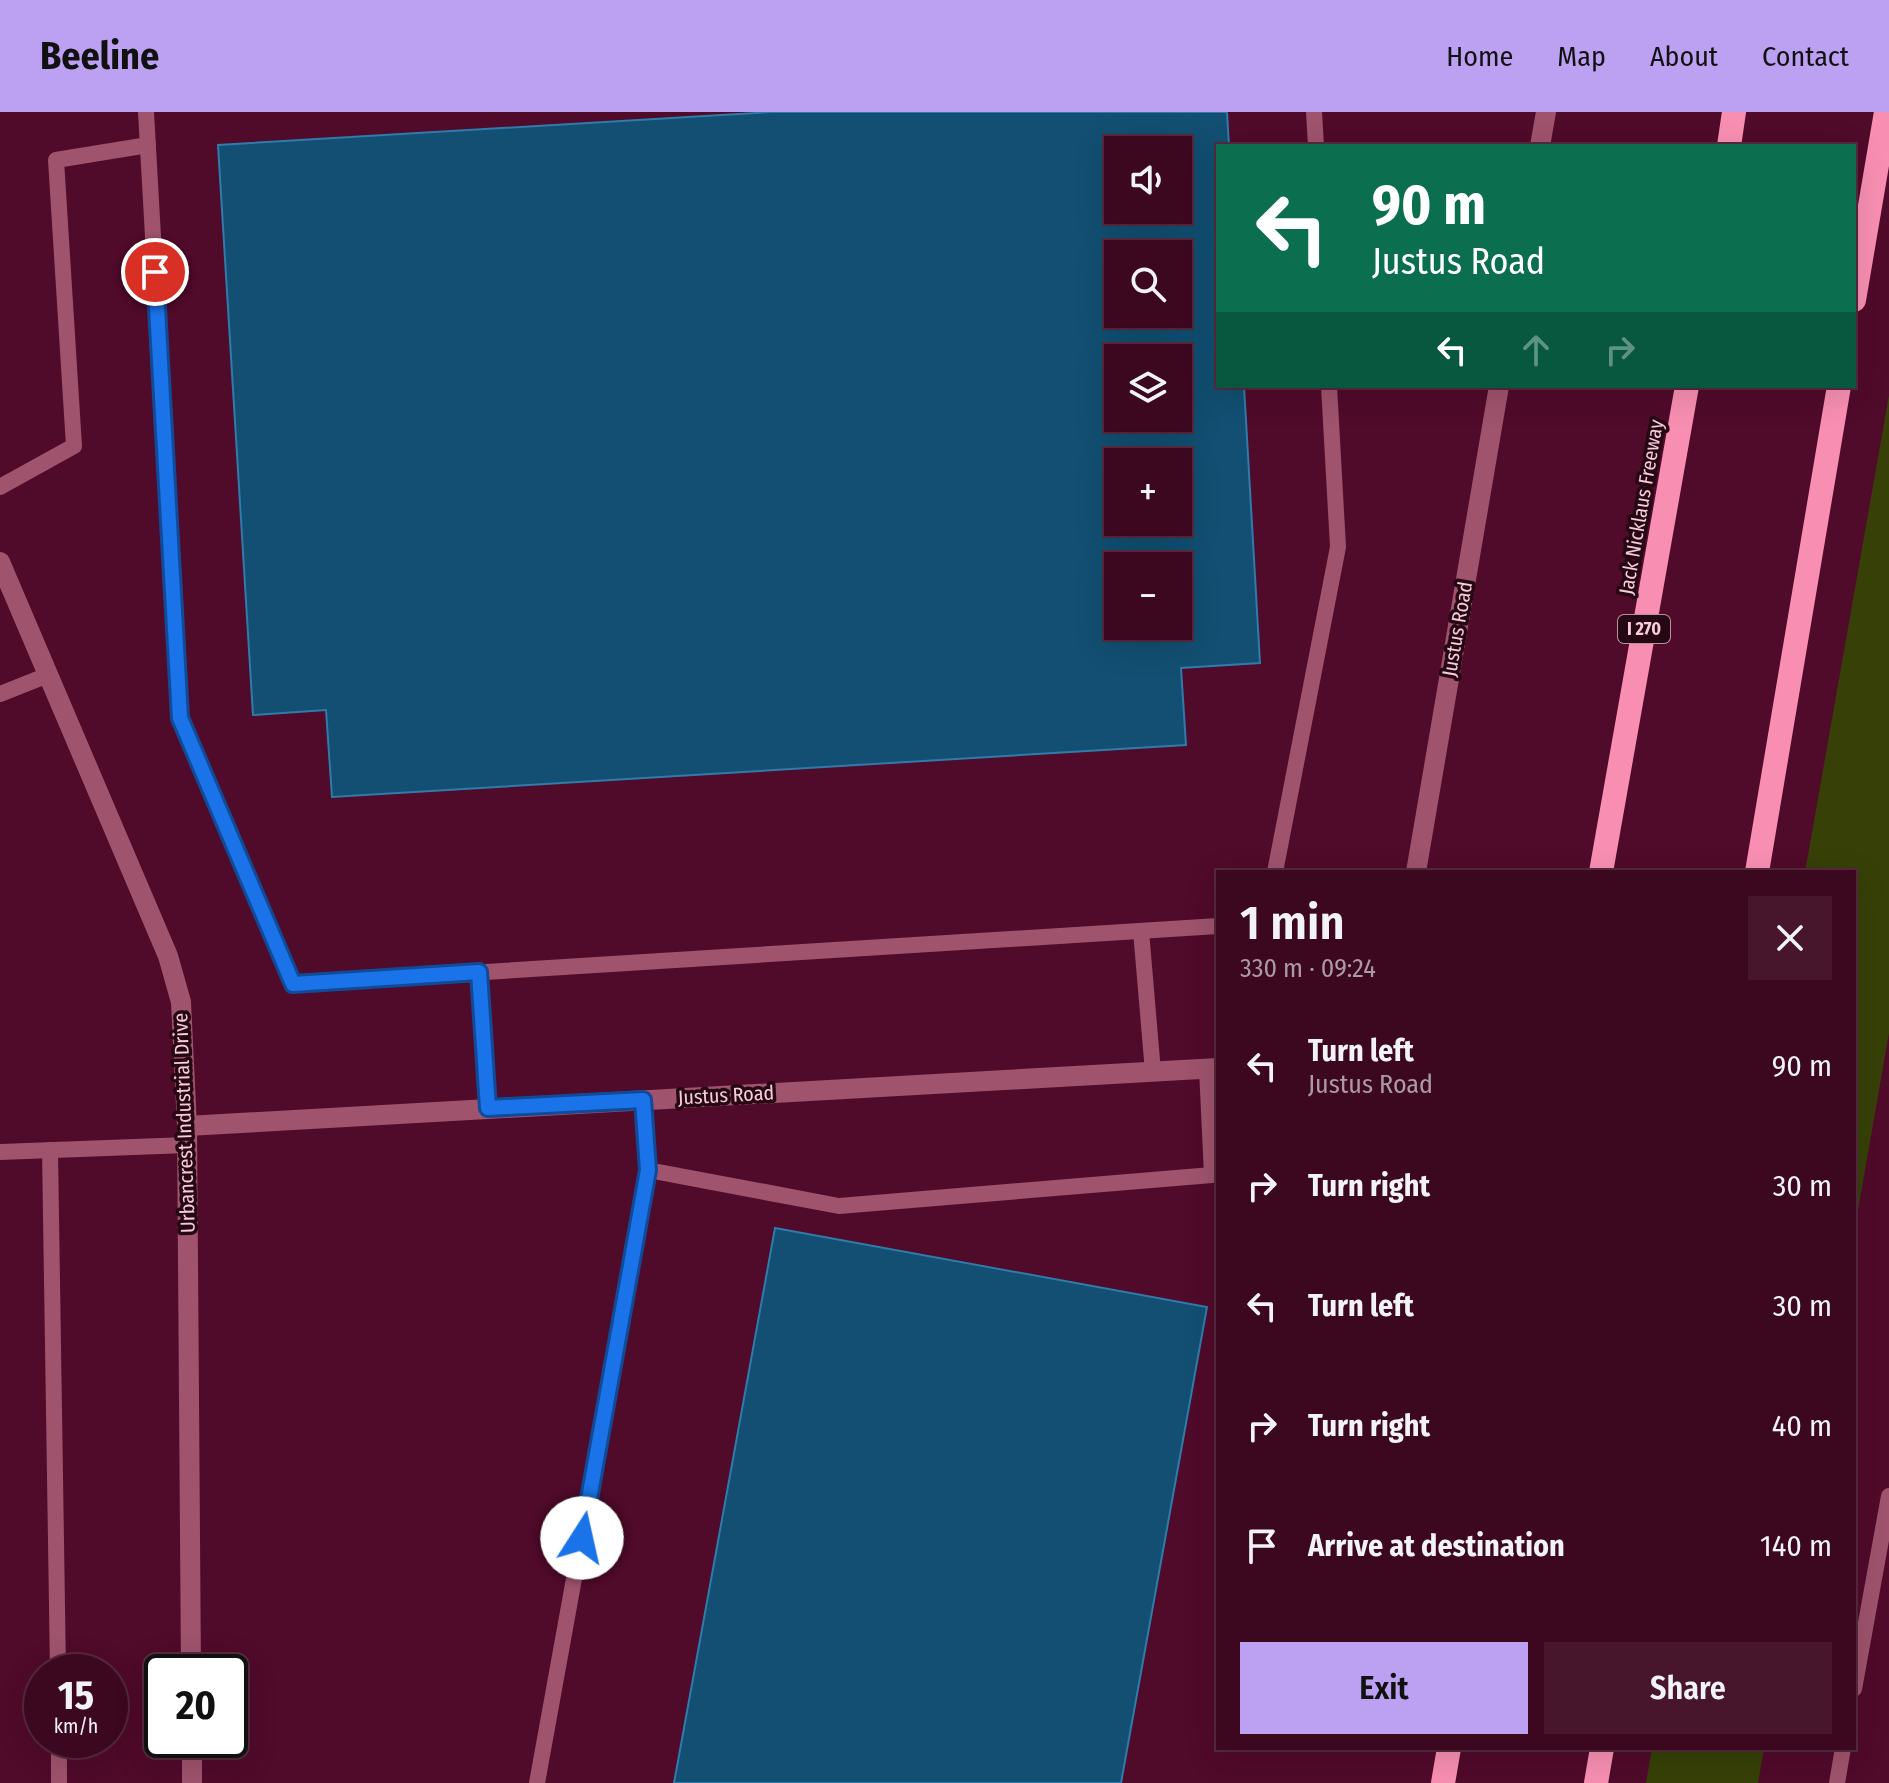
<!DOCTYPE html>
<meta charset="utf-8">
<style>
:root{--surface:#3c0820;--page:#47162d;--text:#f1f3f6;--muted:#ac9aa5;--line:#55293e;--accent:#bca0f2}
body{margin:0;font-family:"Fira Sans Condensed",sans-serif;background:var(--page);color:var(--text);height:100vh;display:flex;flex-direction:column;font-size:30px;white-space:nowrap}
*{box-sizing:border-box;margin:0}
p{font-size:26px;color:var(--muted)}
.icon{flex:none;width:44px;height:44px;fill:none;stroke:currentColor;stroke-width:2;stroke-linecap:round;stroke-linejoin:round}
.map{position:relative;flex:1;overflow:hidden}
.sheet{position:absolute;left:1216px;top:758px;width:640px;height:880px;display:flex;flex-direction:column;background:var(--surface);border-radius:0px;box-shadow:0 8px 32px #0002,0 0 0 2px var(--line)}
.sheet>*{flex:none}
.top-card{position:absolute;left:1216px;top:32px;width:640px;height:244px;border-radius:0px;box-shadow:0 8px 32px #0002,0 0 0 2px var(--line);background:#0b6e4f;color:#fff;overflow:hidden}
.buttons{position:absolute;left:1104px;top:24px;display:grid;gap:16px}
.buttons a{display:grid;place-items:center;width:88px;height:88px;border-radius:0px;background:var(--surface);box-shadow:0 8px 32px #0002,0 0 0 2px var(--line);font-size:40px}
.speed{position:absolute;left:24px;top:1542px;display:flex;gap:16px;font-size:40px;font-weight:700;text-align:center}
.speed>*{display:grid;place-content:center;width:104px;height:104px;border-radius:50%;background:var(--surface);box-shadow:0 8px 32px #0002,0 0 0 2px var(--line);line-height:1}
.speed small{font-size:20px;font-weight:400}
.speed .limit{border:4px solid #111;border-radius:12px;background:#fff;color:#111}
.pin{position:absolute;display:grid;place-items:center;width:68px;height:68px;color:#fff;margin:-34px;border:4px solid #fff;border-radius:50%;box-shadow:0 2px 8px #0007}
.me{position:absolute;width:88px;margin:-44px;rotate:10deg;stroke-linejoin:round;filter:drop-shadow(0 0 6px #0008)}
.turn{display:flex;align-items:center;gap:28px;height:168px;padding:0 24px;font-size:36px}
.turn .icon{width:104px;height:104px;stroke-width:2.5}
.turn b{display:block;font-size:56px;line-height:68px}
.lanes{display:flex;align-items:center;height:76px;padding:0 24px;background:#0003;justify-content:center;gap:40px;direction:ltr}
.lanes .off{opacity:.35}
.round{display:grid;place-items:center;flex:none;width:84px;height:84px;border-radius:0px;background:var(--page)}
.head{display:flex;align-items:center;justify-content:space-between;height:136px;padding:0 24px}
h1{font-size:48px;font-weight:600;line-height:60px}
.button{display:flex;gap:16px;margin-top:auto;padding:16px 24px}
.button a{flex:1;height:92px;border-radius:0px;background:var(--accent);color:#111;font-size:32px;font-weight:600;line-height:92px;text-align:center}
.button a+a{background:var(--page);color:var(--text)}
ul{padding:0;list-style:none}
li{display:flex;align-items:center;gap:24px;height:120px;padding:0 24px}
li div{flex:1}
li b{display:block;font-size:30px}
li em{font-style:normal}
header{display:flex;align-items:center;gap:48px;box-sizing:border-box;height:112px;padding:0 40px;background:var(--accent);color:#111}
header strong{font-size:38px}
nav{display:flex;gap:44px;margin-inline-start:auto;font-size:28px}
.map>svg:first-child{display:block}
.green{fill:#364007}
.building{fill:#124f72;stroke:#2f7cab;stroke-width:2;fill-rule:evenodd}
.lines{fill:none;stroke-linecap:round;stroke-linejoin:round}
.service{stroke:#9f536d;stroke-width:16}
.minor{stroke:#9f536d;stroke-width:20}
.motorway{stroke:#f88fb2;stroke-width:24}
.route-casing{stroke:#114b97;stroke-width:20}
.route{stroke:#1a73e8;stroke-width:14}
.labels{text-anchor:middle;dominant-baseline:central;stroke-width:7;stroke-linejoin:round;paint-order:stroke}
.shield{fill:#250813;stroke:#b9919e;stroke-width:2}
.shield-label{font-size:18px;font-weight:bold;fill:#f8ccd9}
.street-label{font-size:20px;fill:#f8ccd9;stroke:#250813}
</style>
<header>
<strong>Beeline</strong>
<nav><a>Home</a><a>Map</a><a>About</a><a>Contact</a></nav>
</header>
<div class="map">
<svg width="1889" height="1671" viewBox="0 0 1889 1671">
<rect width="100%" height="100%" fill="#500a2a"/>
<!-- green -->
<g class="green">
<path d="M 1889,283 L 1889,921 L 1854,1121 L 1854,760 L 1805,760 Z"/>
<path d="M 1652,1636 L 1764,1636 L 1758,1671 L 1646,1671 Z"/>
</g>
<!-- building -->
<g class="building">
<path d="M 772,0 L 1227,0 L 1229,34 L 1218,34 L 1218,274 L 1244,274 L 1260,551 L 1181,556 L 1186,633 L 332,685 L 326,598 L 253,603 L 218,33 ZM 1118,38 L 1178,38 L 1178,98 L 1118,98 ZM 1118,142 L 1178,142 L 1178,202 L 1118,202 ZM 1118,246 L 1178,246 L 1178,306 L 1118,306 ZM 1118,350 L 1178,350 L 1178,410 L 1118,410 ZM 1118,454 L 1178,454 L 1178,514 L 1118,514 Z"/>
<path d="M 775,1116 L 1207,1195 L 1121,1671 L 674,1671 Z"/>
</g>
<g class="lines">
<!-- service -->
<g class="service">
<path d="M 146,0 L 180,606 L 293,872 L 1218,814"/>
<path d="M 1314,0 L 1316,34"/>
<path d="M 0,375 L 74,334 L 56,48 L 148,33"/>
<path d="M 0,582 L 48,563"/>
<path d="M 1275,760 L 1338,435 L 1329,274"/>
<path d="M 1141,819 L 1153,960"/>
<path d="M 479,860 L 488,996"/>
<path d="M 643,988 L 648,1058"/>
<path d="M 50,1038 L 58,1560"/>
<path d="M 0,1040 L 187,1033"/>
<path d="M 1854,1577 L 1889,1384"/>
<path d="M 59,1628 L 59,1671"/>
<path d="M 537,1671 L 648,1058 L 839,1094 L 1212,1063 L 1207,957"/>
<path d="M 1837,1671 L 1843,1636"/>
</g>
<!-- minor -->
<g class="minor">
<path d="M 1540,34 L 1546,0"/>
<path d="M 0,450 L 168,844 L 181,890 L 187,1014 L 191,1560"/>
<path d="M 1416,760 L 1499,274"/>
<path d="M 187,1014 L 1218,956"/>
<path d="M 192,1628 L 192,1671"/>
</g>
<!-- motorway -->
<g class="motorway">
<path d="M 1729,34 L 1734,0"/>
<path d="M 1854,188 L 1886,0"/>
<path d="M 1601,760 L 1687,274"/>
<path d="M 1757,760 L 1839,274"/>
<path d="M 1443,1671 L 1449,1636"/>
<path d="M 1596,1671 L 1602,1636"/>
</g>
</g>
<g class="lines">
<defs>
<path id="route" d="M 155,160 L 180,606 L 293,872 L 479,860 L 488,996 L 643,988 L 648,1058 L 582,1426"/>
</defs>
<!-- route casing -->
<use href="#route" class="route-casing"/>
<!-- route -->
<use href="#route" class="route"/>
</g>
<g class="labels">
<!-- shield labels -->
<rect class="shield" x="1618" y="503" width="52" height="28" rx="6"/>
<g class="shield-label">
<text x="1644" y="517">I 270</text>
</g>
<!-- street labels -->
<g class="street-label">
<text transform="translate(1641 395) rotate(-80)">Jack Nicklaus Freeway</text>
<text transform="translate(1457 517) rotate(-80)">Justus Road</text>
<text transform="translate(726 983) rotate(-3)">Justus Road</text>
<text transform="translate(184 1011) rotate(-92)">Urbancrest Industrial Drive</text>
</g>
</g>
</svg>
<div class="buttons">
<a><svg class="icon" aria-label="sound" viewBox="0 0 24 24"><path d="M4 9h4l5-4v14l-5-4H4zM17 9q2 3 0 6"/></svg></a>
<a><svg class="icon" aria-label="search" viewBox="0 0 24 24"><circle cx="10" cy="10" r="6"/><path d="M15 15l6 6"/></svg></a>
<a><svg class="icon" aria-label="layers" viewBox="0 0 24 24"><path d="M12 4l9 5-9 5-9-5zM3 14l9 5 9-5"/></svg></a>
<a>+</a>
<a>−</a>
</div>
<div class="speed"><div>15<small>km/h</small></div><div class="limit">20</div></div>
<div class="pin" style="left:155px;top:160px;background:#d93025"><svg class="icon" aria-label="arrive" viewBox="0 0 24 24"><path d="M6 21V4h12l-3 4 3 4H6"/></svg></div>
<svg class="me" style="left:582px;top:1426px" viewBox="-20 -20 40 40"><circle r="19" fill="#fff"/><path d="M0-13L10 11 0 6-10 11z" fill="#1a73e8"/></svg>
<div class="top-card">
<div class="turn"><svg class="icon" aria-label="left" viewBox="0 0 24 24"><path d="M17 20v-9H6M10 6l-5 5 5 5"/></svg><div><b>90 m</b>Justus Road</div></div>
<div class="lanes"><svg class="icon" aria-label="left" viewBox="0 0 24 24"><path d="M17 20v-9H6M10 6l-5 5 5 5"/></svg><svg class="icon off" aria-label="ahead" viewBox="0 0 24 24"><path d="M12 20V5M6 11l6-6 6 6"/></svg><svg class="icon off" aria-label="right" viewBox="0 0 24 24"><path d="M7 20v-9h11M14 6l5 5-5 5"/></svg></div>
</div>
<section class="sheet">
<div class="head"><div><h1>1 min</h1><p>330 m · 09:24</p></div><a class="round"><svg class="icon" aria-label="close" viewBox="0 0 24 24"><path d="M6 6l12 12M18 6L6 18"/></svg></a></div>
<ul>
<li><svg class="icon" aria-label="left" viewBox="0 0 24 24"><path d="M17 20v-9H6M10 6l-5 5 5 5"/></svg><div><b>Turn left</b><p>Justus Road</p></div><em>90 m</em></li>
<li><svg class="icon" aria-label="right" viewBox="0 0 24 24"><path d="M7 20v-9h11M14 6l5 5-5 5"/></svg><div><b>Turn right</b></div><em>30 m</em></li>
<li><svg class="icon" aria-label="left" viewBox="0 0 24 24"><path d="M17 20v-9H6M10 6l-5 5 5 5"/></svg><div><b>Turn left</b></div><em>30 m</em></li>
<li><svg class="icon" aria-label="right" viewBox="0 0 24 24"><path d="M7 20v-9h11M14 6l5 5-5 5"/></svg><div><b>Turn right</b></div><em>40 m</em></li>
<li><svg class="icon" aria-label="arrive" viewBox="0 0 24 24"><path d="M6 21V4h12l-3 4 3 4H6"/></svg><div><b>Arrive at destination</b></div><em>140 m</em></li>
</ul>
<div class="button"><a>Exit</a><a>Share</a></div>
</section>
</div>
